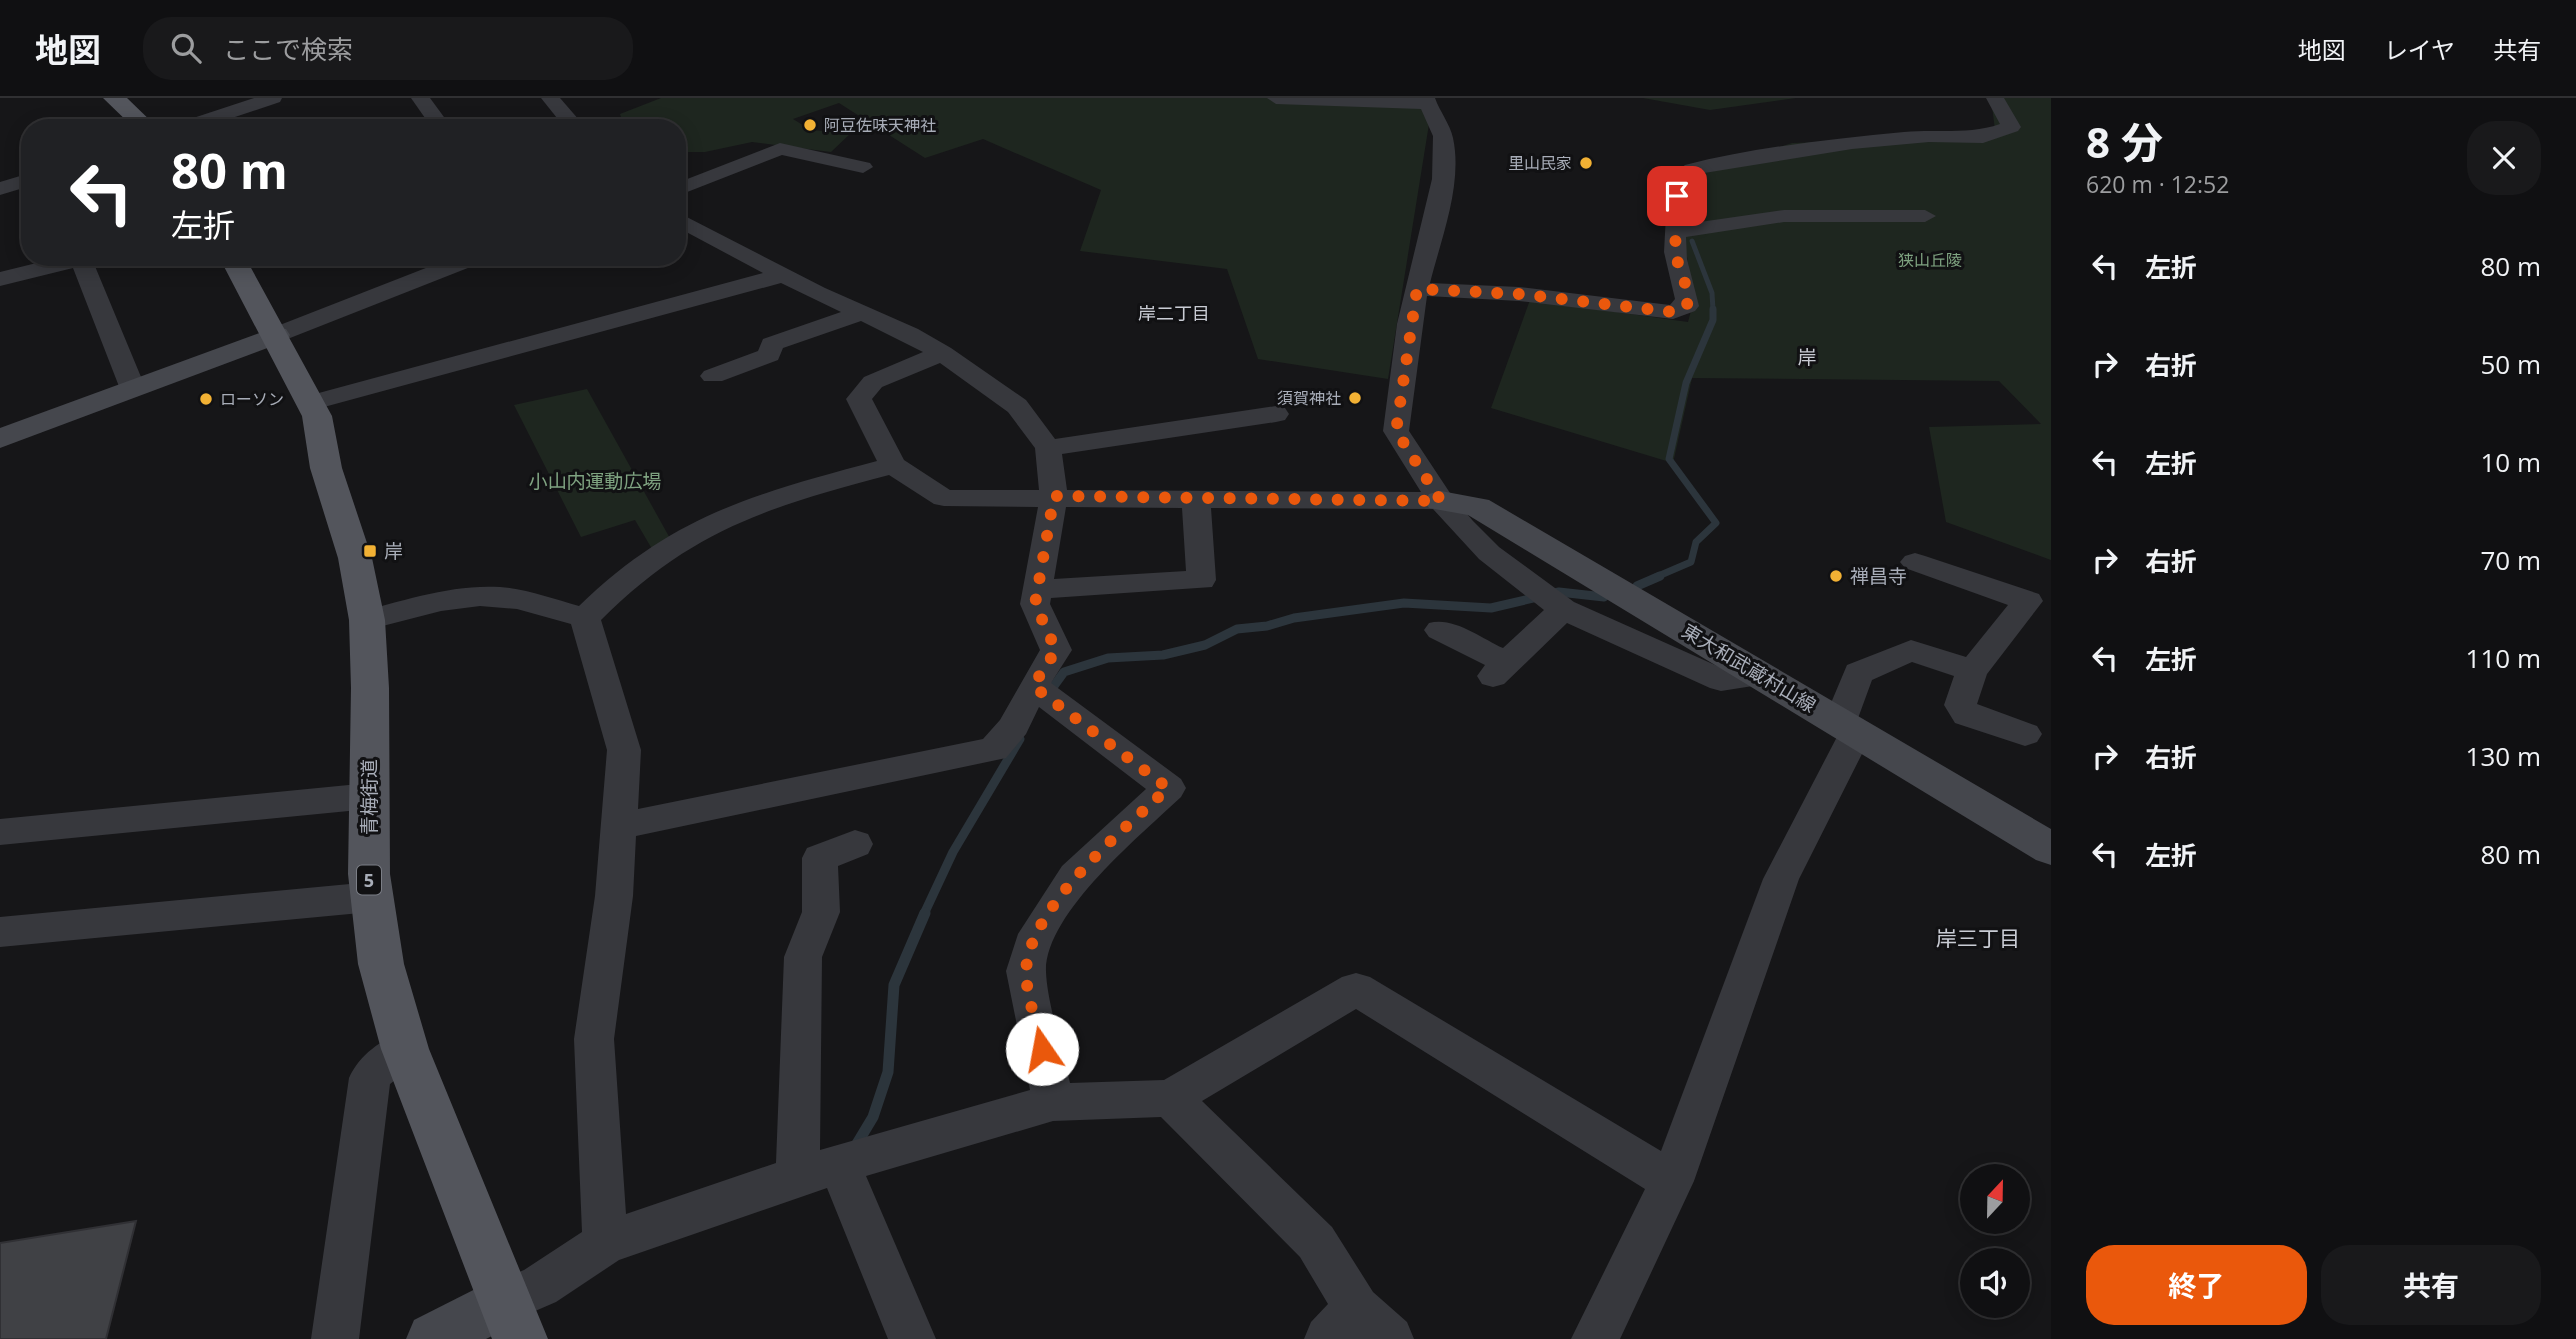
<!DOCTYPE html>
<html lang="ja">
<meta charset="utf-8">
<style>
:root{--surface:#101012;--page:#19191b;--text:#f1f3f6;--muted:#9c9d9f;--line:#303032;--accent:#ea580c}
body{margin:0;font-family:"Open Sans","Noto Sans JP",sans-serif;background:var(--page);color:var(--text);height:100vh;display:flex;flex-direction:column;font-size:26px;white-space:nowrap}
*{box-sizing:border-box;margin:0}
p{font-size:23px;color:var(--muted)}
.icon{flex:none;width:38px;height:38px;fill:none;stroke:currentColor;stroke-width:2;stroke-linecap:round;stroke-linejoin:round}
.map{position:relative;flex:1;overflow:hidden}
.sheet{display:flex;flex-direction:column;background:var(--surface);width:525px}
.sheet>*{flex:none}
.guide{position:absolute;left:21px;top:21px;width:665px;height:147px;border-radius:28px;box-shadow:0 4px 18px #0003,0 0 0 2px var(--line);background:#202124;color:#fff;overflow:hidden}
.needle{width:46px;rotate:22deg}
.tools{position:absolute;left:1960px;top:1066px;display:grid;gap:14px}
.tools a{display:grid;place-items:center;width:70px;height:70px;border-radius:50%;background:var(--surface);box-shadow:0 4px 18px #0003,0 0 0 2px var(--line);font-size:35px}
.pin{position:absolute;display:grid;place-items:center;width:60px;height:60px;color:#fff;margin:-30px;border-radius:14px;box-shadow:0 4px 10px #0006}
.me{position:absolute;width:77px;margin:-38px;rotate:348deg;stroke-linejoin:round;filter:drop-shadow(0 0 5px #0008)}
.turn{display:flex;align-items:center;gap:24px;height:147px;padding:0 35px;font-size:32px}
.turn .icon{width:91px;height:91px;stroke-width:2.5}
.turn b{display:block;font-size:49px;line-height:60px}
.round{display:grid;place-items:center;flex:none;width:74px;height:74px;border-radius:28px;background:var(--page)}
.headline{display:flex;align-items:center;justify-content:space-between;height:119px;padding:0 35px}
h1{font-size:42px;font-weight:700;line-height:52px}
.primary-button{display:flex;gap:14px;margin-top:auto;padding:14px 35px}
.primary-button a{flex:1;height:80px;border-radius:28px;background:var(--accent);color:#fff;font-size:28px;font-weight:700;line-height:80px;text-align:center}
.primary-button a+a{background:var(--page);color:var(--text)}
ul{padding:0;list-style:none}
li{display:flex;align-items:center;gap:21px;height:98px;padding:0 35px}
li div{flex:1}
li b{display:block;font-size:26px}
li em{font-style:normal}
header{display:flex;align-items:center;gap:42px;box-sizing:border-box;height:98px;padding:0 35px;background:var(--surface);border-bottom:2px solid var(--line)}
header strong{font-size:33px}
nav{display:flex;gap:38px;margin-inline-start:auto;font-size:24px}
.search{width:490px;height:63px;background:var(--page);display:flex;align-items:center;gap:18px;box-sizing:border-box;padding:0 24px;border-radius:28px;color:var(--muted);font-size:26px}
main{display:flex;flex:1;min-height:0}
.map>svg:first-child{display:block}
.green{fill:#1e261f}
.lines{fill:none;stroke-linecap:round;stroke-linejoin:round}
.stream-far3{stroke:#2c353c;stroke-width:5}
.stream-far2{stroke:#2c353c;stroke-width:7}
.stream-far1{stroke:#2c353c;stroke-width:9}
.stream{stroke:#2c353c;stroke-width:11}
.building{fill:#404145;stroke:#303034;stroke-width:2}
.street{fill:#37383d;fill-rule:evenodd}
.secondary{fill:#45474d;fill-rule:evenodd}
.primary{fill:#53555c;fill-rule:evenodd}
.route{stroke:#ea580c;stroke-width:12;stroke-dasharray:0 21.6}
.poi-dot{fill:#f2b134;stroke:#111113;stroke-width:2.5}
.labels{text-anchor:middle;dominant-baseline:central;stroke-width:6;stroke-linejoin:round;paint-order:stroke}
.far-poi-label{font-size:16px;fill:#a8adb8;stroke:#111113;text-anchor:start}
.far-park-label{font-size:16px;fill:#7fa381;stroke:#111113}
.far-neighbourhood-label{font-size:18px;fill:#c9ccd4;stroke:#111113}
.shield{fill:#111113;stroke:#7b7e86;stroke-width:2}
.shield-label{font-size:18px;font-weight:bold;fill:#a8adb8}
.far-quarter-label{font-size:19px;fill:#c9ccd4;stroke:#111113}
.park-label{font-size:19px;fill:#7fa381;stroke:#111113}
.poi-label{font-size:19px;fill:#a8adb8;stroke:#111113;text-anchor:start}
.street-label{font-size:19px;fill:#a8adb8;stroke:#111113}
.neighbourhood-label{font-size:21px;fill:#c9ccd4;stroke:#111113}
</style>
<header>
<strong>地図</strong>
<div class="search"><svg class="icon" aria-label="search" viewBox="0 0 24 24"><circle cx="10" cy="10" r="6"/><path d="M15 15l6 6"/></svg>ここで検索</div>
<nav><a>地図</a><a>レイヤ</a><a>共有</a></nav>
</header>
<main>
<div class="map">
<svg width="2051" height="1241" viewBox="0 0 2051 1241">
<rect width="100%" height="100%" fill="#161618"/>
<!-- green -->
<g class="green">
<path d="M 661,0 L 1427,0 L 1429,26 L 1388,281 L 1258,261 L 1227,171 L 1080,153 L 1101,92 L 983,41 L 925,60 L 839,5 L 793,21 L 811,32 L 851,35 L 831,54 L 752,44 L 705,54 L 677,54 L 677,30 L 624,30 L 620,16 Z"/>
<path d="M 1643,0 L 1796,0 L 1710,12 Z"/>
<path d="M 1991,0 L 2051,0 L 2051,462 L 1946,424 L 1929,329 L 2041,326 L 1999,283 L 1692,280 L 1673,365 L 1491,310 L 1530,202 L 1688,224 L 1694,202 L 1682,128 L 1694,77 L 1792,45 L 1983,39 L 1995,32 Z"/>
<path d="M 587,291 L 672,444 L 655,456 L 635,422 L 581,439 L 514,307 Z"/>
</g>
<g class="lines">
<!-- stream-far3 -->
<path class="stream-far3" d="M 1692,143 L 1712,195 L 1713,212"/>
<!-- stream-far2 -->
<path class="stream-far2" d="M 1656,479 L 1691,464 L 1696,444 L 1716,425 L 1669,361 L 1686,285 L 1713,222 L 1713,211"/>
<!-- stream-far1 -->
<g class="stream-far1">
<path d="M 1637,488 L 1660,478"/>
<path d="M 1048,596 L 1064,574 L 1108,560 L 1163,557 L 1205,547 L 1237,531 L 1267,528 L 1294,520 L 1404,505 L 1491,510 L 1559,494 L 1604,499"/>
<path d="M 924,816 L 953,754 L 1020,641"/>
</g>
<!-- stream -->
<path class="stream" d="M 855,1049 L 873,1019 L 888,974 L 894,887 L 925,815"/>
</g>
<!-- building -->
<path class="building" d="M 136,1123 L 106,1241 L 0,1241 L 0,1145 Z"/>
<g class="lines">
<!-- street -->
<g class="street">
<path d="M 254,0 L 282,0 L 280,4 L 202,30 L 172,30 L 175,26 Z"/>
<path d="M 411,0 L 430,0 L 452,30 L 432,30 Z"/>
<path d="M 541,0 L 560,0 L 586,30 L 565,30 Z"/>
<path d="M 1267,0 L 1435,0 C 1440,14 1450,26 1453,40 C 1463,86 1441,141 1430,185 L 1519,189 L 1670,207 L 1675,201 L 1664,154 L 1668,80 L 1685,67 C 1755,49 1832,41 1904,34 C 1936,31 1969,37 2000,26 L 1986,0 L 2004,0 L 2021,29 L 2018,33 L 1983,45 L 1929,44 L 1852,51 L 1698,76 L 1688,82 L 1686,126 L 1784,112 L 1925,112 L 1936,118 L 1925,124 L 1784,124 L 1686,139 L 1687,161 L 1699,208 L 1695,213 L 1673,221 L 1519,203 L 1427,198 L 1409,333 L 1452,398 L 1473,423 L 1499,449 L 1574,504 L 1724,571 L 1761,566 L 1772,569 L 1777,577 L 1772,585 L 1721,593 L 1710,590 L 1567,525 L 1504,586 L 1493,589 L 1482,586 L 1477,578 L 1485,567 L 1429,539 L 1424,532 L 1429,525 C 1453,518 1481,540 1503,550 L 1544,512 L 1479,461 L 1433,411 L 1211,410 L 1216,482 L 1212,489 L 1051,500 L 1050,506 L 1072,552 L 1051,585 L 1181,681 L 1186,690 L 1181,699 C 1142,736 1044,816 1046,874 C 1047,903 1063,955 1070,985 L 1164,982 L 1342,879 L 1356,875 L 1370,879 L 1661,1053 L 1763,781 L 1839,635 L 1828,632 L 1823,624 L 1847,567 L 1911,542 L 1966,559 L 2008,507 L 1905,470 L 1900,464 L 1905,458 L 1915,455 L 1925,458 L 2039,496 L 2043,503 L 1987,576 L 1977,606 L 2037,628 L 2042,636 L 2037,644 L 2025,648 L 1955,625 L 1944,607 L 1954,578 L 1912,564 L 1872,582 L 1857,623 L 1868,626 L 1873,634 L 1799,781 L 1694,1083 L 1620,1241 L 1571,1241 L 1645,1091 L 1356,911 L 1202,1003 L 1332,1129 L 1373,1194 L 1407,1224 L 1414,1241 L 1304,1241 L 1311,1224 L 1328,1206 L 1300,1159 L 1161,1019 L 1053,1023 L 866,1078 L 936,1241 L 888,1241 L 827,1090 L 619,1162 L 556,1204 L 505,1226 L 488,1219 L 482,1203 L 488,1187 L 524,1172 L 582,1134 L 574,941 L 595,798 L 607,652 L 571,526 L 517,511 L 480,508 L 441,513 L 367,532 L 356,529 L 352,522 L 356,515 C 402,503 451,486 500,489 C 527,491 553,501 579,508 C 673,417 754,396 877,363 L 846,301 L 864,279 L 923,254 L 861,223 L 783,250 L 778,262 L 722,283 L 704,283 L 700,278 L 704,273 L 758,253 L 763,241 L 841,214 L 781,185 L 313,312 L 304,309 L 300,304 L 304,299 L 763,175 L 677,129 L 677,114 L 825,190 L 918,231 L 951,250 L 1026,302 L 1055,341 L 1276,308 L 1285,310 L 1289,316 L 1285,322 L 1276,324 L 1062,356 L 1067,392 L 1421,394 L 1383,333 L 1397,226 L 1432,81 L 1433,38 L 1421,11 L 1276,6 ZM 940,265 L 1008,314 L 1035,350 L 1039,392 L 950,392 L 904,362 L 872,301 L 882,289 ZM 889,377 L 934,406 L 944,408 L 1038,409 L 1020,506 L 1040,552 L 1000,622 L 983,641 L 638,711 L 641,652 L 601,522 C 692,431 769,409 889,377 ZM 1066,409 L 1182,410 L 1186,473 L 1054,481 ZM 1039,609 L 1146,691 L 1062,768 L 1018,836 L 1006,873 L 1030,992 L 820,1052 L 822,859 L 840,814 L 838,768 L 868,756 L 873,746 L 868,736 L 855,732 L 807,750 L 802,760 L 802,814 L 784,859 L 776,1065 L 626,1116 L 614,941 L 633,798 L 636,738 L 1006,660 L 1026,636 Z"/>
<path d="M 780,45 L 870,65 L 873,69 L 863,75 L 782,57 L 677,98 L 677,85 Z"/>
<path d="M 30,75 L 30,88 L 0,97 L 0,84 Z"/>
<path d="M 61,159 L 92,161 L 146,291 L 142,296 L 124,296 L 120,291 L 73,170 L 0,188 L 0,174 Z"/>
<path d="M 454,159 L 486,159 L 483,164 L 285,242 L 267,242 L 264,237 L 267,232 Z"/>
<path d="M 369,685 L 381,689 L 387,698 L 381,707 L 369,711 L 0,747 L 0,721 Z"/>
<path d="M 371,784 L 384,789 L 390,799 L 384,809 L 371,814 L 0,849 L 0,819 Z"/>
<path d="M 405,933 L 419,939 L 425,951 L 419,963 L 390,986 L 359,1241 L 311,1241 L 349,980 C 360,956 381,942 405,933 Z"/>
</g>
<!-- secondary -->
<g class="secondary">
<path d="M 276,229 L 286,231 L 290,237 L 286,243 L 0,350 L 0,330 Z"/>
<path d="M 1441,393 L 1489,402 L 2051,731 L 2051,767 L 2036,762 L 1468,417 L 1429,410 L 1425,403 L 1429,396 Z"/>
<path d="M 505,1176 L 524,1184 L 532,1203 L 524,1222 L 486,1241 L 406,1241 L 414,1222 Z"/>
</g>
<!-- primary -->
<g class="primary">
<path d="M 103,0 L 127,0 L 158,30 L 134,30 Z"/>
<path d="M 219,159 L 245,159 L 332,318 L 342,370 L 372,460 L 385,522 L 389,590 L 390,776 L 404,866 L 429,951 L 548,1241 L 492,1241 L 381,951 L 358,866 L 348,776 L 351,590 L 349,522 L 338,460 L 310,370 L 302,318 Z"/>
</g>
</g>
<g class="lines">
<!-- route -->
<path class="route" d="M 1042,951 C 1038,932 1025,891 1026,873 C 1029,808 1124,732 1168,690 L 1033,588 L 1056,552 L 1035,506 L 1054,398 L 1441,403 L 1396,333 L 1417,191 L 1520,196 L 1673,214 L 1687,208 L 1688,194 L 1675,156 L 1677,98"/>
</g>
<!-- markers -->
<g class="poi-dot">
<circle cx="810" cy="27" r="7"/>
<circle cx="1586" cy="65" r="7"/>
<circle cx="1355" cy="300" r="7"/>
<circle cx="206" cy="301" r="7"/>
<rect x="363" y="446" width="14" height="14" rx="3.5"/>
<circle cx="1836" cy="478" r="7"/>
</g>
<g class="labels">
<!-- far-poi labels -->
<g class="far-poi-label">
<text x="824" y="27">阿豆佐味天神社</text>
<text x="1572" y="65" text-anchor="end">里山民家</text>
<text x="1341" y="300" text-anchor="end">須賀神社</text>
<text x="220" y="301">ローソン</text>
</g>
<!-- far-park labels -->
<g class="far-park-label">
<text x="1930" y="162">狭山丘陵</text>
</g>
<!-- far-neighbourhood labels -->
<g class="far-neighbourhood-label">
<text x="1174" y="215">岸二丁目</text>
</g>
<!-- shield labels -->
<rect class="shield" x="357" y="767.5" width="24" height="29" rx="5"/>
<g class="shield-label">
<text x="369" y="782">5</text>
</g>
<!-- far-quarter labels -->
<g class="far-quarter-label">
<text x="1807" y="259">岸</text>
</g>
<!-- park labels -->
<g class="park-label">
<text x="595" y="383">小山内運動広場</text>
</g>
<!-- poi labels -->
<g class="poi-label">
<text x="384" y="453">岸</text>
<text x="1850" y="478">禅昌寺</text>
</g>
<!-- street labels -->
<g class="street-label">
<text transform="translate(1749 570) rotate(31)">東大和武蔵村山線</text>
<text transform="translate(369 699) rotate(-90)">青梅街道</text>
</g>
<!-- neighbourhood labels -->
<g class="neighbourhood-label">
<text x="1978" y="840">岸三丁目</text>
</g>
</g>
</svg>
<div class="tools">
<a><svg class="needle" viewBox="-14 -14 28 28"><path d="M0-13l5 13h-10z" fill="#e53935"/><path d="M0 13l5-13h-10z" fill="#9c9d9f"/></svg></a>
<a><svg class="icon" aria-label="sound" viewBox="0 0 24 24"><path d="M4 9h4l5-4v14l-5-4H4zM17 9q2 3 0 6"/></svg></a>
</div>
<div class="pin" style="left:1677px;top:98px;background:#d93025"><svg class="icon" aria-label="arrive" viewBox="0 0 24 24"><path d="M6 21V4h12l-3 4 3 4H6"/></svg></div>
<svg class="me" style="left:1042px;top:951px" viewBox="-20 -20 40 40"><circle r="19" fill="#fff"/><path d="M0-13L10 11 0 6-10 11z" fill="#ea580c"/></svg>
<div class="guide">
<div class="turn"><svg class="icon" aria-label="left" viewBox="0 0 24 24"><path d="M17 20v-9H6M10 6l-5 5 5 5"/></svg><div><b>80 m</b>左折</div></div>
</div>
</div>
<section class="sheet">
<div class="headline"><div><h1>8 分</h1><p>620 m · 12:52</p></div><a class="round"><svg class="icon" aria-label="close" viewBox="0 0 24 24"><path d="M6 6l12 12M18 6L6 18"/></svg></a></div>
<ul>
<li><svg class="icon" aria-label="left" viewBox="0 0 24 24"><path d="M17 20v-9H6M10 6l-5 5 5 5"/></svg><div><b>左折</b></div><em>80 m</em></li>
<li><svg class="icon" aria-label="right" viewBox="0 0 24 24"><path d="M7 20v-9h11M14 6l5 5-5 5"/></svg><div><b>右折</b></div><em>50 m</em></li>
<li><svg class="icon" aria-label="left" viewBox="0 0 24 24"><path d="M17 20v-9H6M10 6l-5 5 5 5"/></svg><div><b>左折</b></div><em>10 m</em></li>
<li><svg class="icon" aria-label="right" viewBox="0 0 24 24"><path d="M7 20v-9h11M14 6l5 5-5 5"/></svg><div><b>右折</b></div><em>70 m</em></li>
<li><svg class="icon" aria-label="left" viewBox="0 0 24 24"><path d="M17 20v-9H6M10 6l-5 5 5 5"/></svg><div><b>左折</b></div><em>110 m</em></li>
<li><svg class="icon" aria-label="right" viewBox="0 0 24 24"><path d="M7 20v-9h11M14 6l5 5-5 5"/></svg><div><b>右折</b></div><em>130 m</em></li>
<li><svg class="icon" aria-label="left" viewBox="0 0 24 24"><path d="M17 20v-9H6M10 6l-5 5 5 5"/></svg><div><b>左折</b></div><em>80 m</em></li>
</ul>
<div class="primary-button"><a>終了</a><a>共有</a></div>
</section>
</main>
